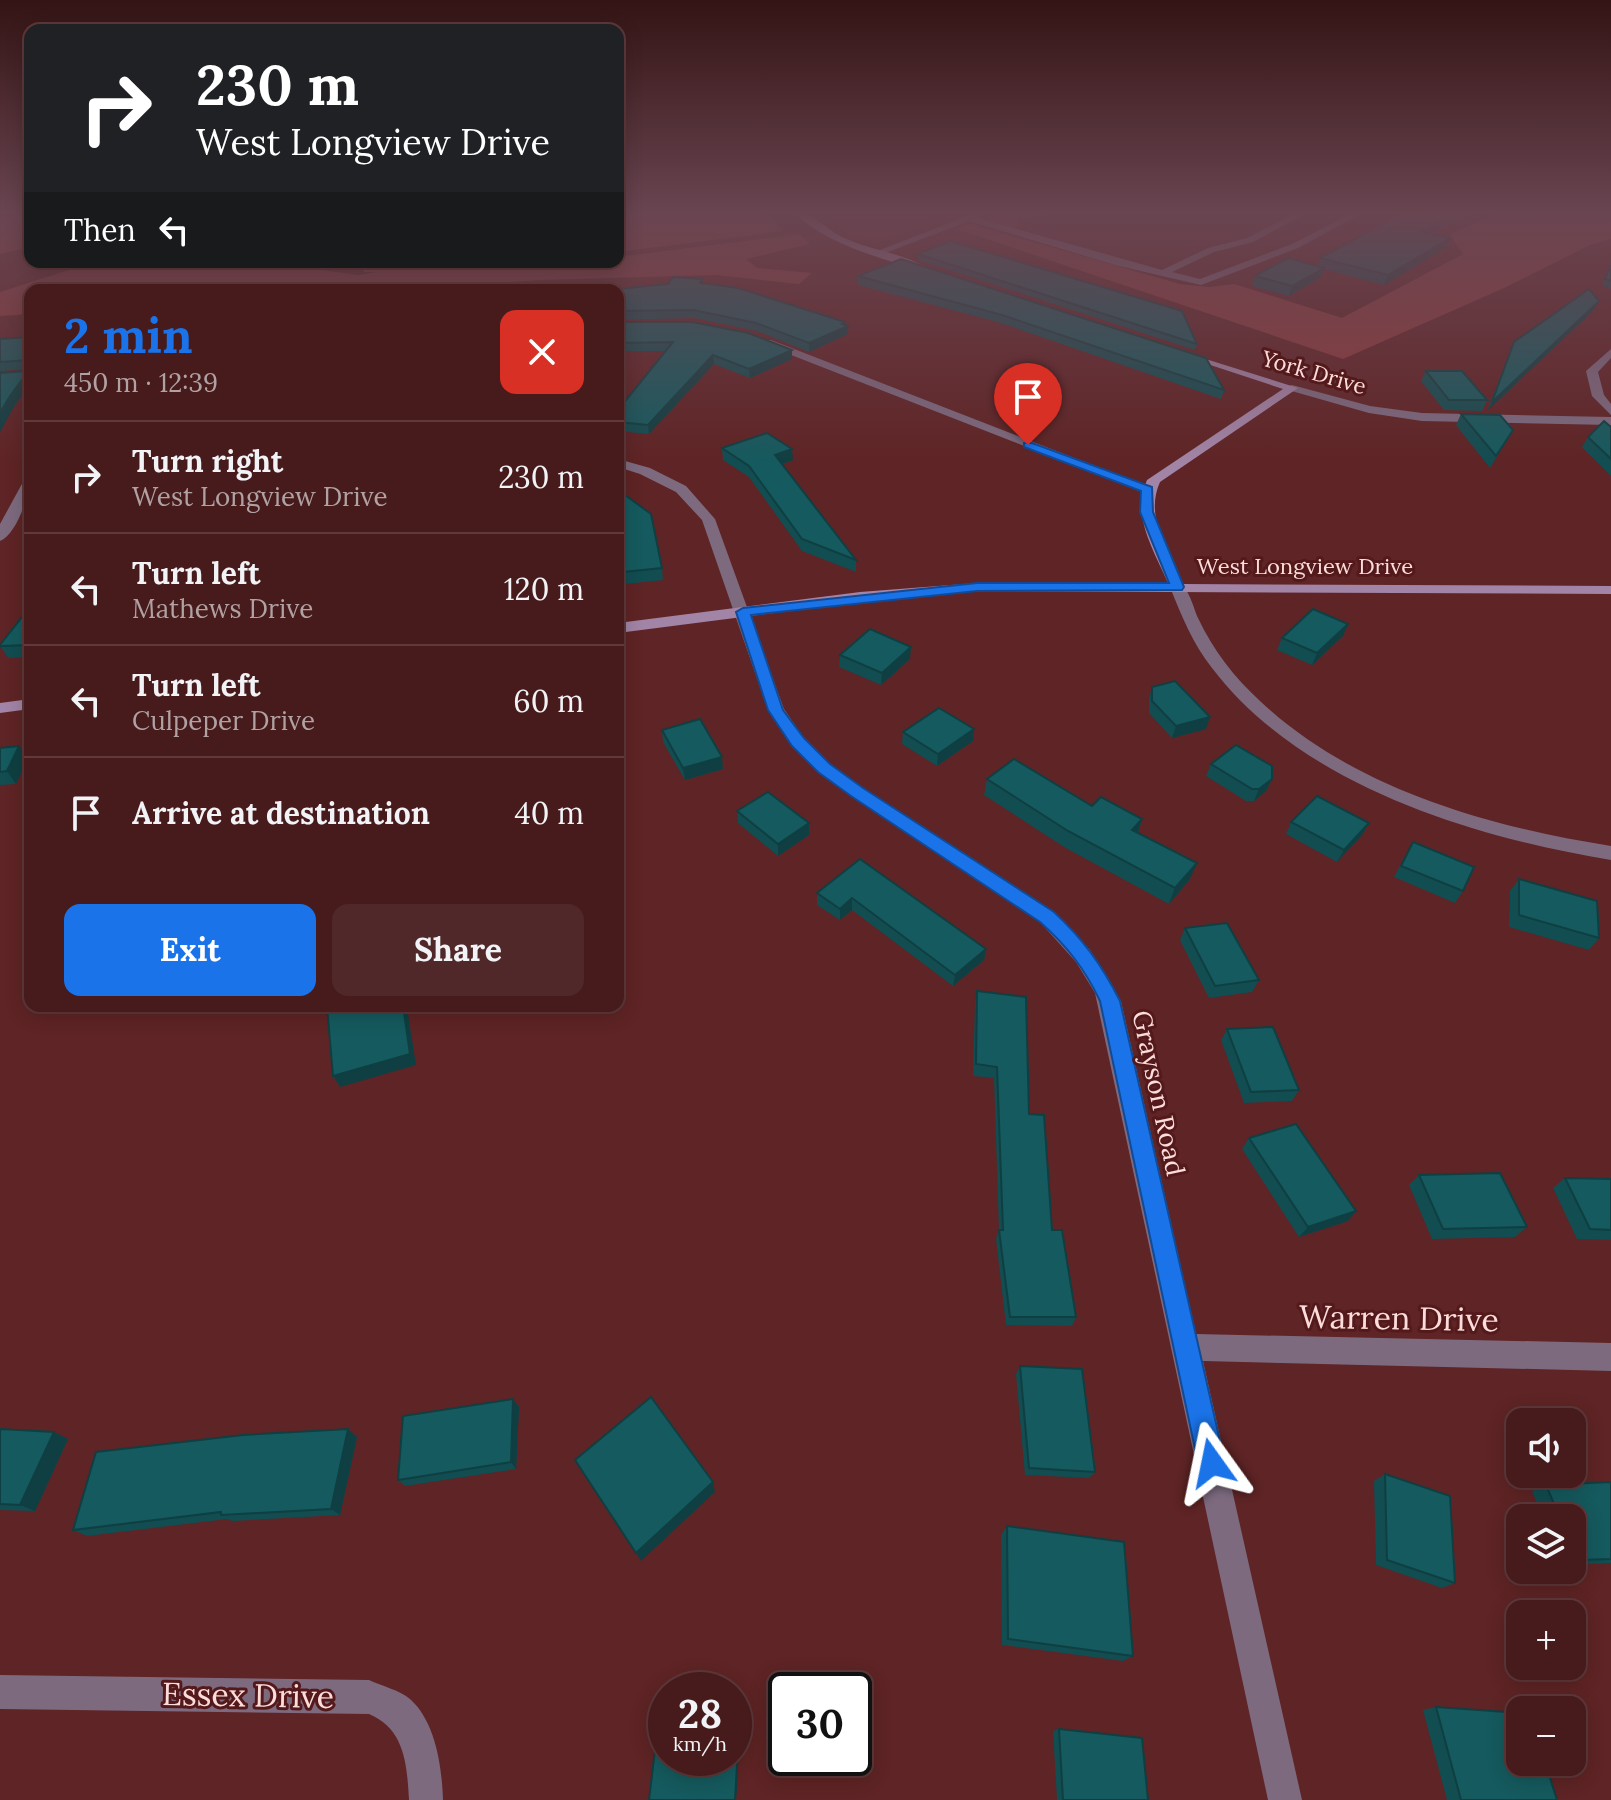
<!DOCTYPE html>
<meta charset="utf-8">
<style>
:root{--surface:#471b1c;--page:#512829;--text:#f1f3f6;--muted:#b0a1a3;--line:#5f393b;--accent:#1a73e8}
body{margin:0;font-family:Lora,serif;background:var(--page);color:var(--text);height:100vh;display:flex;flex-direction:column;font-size:30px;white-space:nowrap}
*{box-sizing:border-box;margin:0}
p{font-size:26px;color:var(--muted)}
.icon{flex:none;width:44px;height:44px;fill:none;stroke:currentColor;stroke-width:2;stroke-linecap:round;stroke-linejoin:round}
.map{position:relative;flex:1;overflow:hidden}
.panel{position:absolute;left:24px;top:284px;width:600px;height:728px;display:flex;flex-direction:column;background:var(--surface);border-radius:16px;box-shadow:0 4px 20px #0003,0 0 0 2px var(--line)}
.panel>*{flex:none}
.top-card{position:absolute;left:24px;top:24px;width:600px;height:244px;border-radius:16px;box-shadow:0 4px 20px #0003,0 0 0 2px var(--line);background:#202124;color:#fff;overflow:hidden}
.buttons{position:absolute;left:1506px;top:1408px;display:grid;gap:16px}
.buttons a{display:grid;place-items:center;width:80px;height:80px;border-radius:16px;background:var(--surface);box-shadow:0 4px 20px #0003,0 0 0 2px var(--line);font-size:40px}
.speed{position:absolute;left:648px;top:1672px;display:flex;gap:16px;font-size:40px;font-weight:700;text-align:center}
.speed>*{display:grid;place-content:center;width:104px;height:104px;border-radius:50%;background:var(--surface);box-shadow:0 4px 20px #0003,0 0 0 2px var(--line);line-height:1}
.speed small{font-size:20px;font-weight:400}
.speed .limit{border:4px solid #111;border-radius:12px;background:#fff;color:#111}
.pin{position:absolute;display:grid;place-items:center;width:68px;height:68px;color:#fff;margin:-82px -34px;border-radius:50% 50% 50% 0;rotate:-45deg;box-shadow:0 0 8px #0007}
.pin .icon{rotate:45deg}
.me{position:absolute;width:88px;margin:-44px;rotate:348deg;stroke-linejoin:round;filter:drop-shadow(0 0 6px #0008)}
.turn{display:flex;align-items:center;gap:28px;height:168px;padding:0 40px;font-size:36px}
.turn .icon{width:104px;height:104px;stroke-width:2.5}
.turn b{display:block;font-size:56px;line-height:68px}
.then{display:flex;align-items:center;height:76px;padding:0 40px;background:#0003;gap:16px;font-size:30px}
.round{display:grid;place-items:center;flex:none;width:84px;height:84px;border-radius:16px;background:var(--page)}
.summary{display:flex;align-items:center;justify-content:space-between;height:136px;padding:0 40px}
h1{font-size:48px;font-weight:700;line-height:60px;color:var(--accent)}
.primary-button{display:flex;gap:16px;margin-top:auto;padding:16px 40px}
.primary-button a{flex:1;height:92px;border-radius:16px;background:var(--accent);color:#fff;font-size:32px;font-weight:700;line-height:92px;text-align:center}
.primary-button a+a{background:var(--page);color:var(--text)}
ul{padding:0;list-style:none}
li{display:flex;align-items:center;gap:24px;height:112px;padding:0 40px;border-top:2px solid var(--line)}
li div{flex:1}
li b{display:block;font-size:30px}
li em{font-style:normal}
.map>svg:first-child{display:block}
.built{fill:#6f2a2b}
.green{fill:#8c3b3c}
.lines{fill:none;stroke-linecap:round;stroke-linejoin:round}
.street{fill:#7d6a7f;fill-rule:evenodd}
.secondary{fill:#a284a6;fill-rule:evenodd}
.wall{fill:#124d51}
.shaded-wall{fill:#0f3f42}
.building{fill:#155a5e;stroke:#0f3f42;stroke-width:2}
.route{fill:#1a73e8;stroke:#114b97;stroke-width:2}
.labels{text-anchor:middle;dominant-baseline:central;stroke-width:6;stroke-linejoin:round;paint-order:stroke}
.far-street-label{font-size:22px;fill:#fddddb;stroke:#53191b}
.street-label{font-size:26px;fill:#fddddb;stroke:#53191b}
.near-street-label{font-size:32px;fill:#fddddb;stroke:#53191b}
</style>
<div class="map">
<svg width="1611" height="1800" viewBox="0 0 1611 1800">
<rect width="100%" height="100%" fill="#5f2425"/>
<!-- built -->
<path class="built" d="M 822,211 L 1035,211 L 933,221 L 879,243 L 848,233 Z"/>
<!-- green -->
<g class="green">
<path d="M 618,211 L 763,211 L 784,231 L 618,252 Z"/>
<path d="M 1003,211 L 1058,211 L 1020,220 L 1015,228 L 987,220 L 988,216 Z"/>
<path d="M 1492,211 L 1611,211 L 1611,239 L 1590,245 L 1504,288 L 1343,359 L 957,229 L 971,224 L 1180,284 L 1209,287 L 1234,284 L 1342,318 L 1463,254 L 1450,235 L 1493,215 Z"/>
<path d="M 30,212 L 30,247 L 0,254 L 0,218 Z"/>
<path d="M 799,234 L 810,244 L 746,259 L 757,268 L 812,273 L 799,284 L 716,275 L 540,280 L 397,290 L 30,290 L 30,314 L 0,316 L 0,292 L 94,262 L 335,262 L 321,270 L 358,275 L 377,272 L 364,272 L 360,262 L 526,262 L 473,266 L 480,269 L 618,262 L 618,257 Z"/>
</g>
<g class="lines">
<!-- street -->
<g class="street">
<path d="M 1300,211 L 1310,211 L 1253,242 L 1214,252 L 1172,272 L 1200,279 L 1292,244 L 1356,211 L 1366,211 L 1298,248 L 1201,285 L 1115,265 L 969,221 L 880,255 L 872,253 L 978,212 L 982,215 L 978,218 L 1162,270 L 1208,248 L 1247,238 Z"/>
<path d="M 763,340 L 771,340 L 1154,489 L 1142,492 L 763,344 Z"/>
<path d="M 1611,349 L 1611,358 L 1598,372 L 1604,395 L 1611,404 L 1611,415 L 1592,396 L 1586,371 Z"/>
<path d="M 1292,385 L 1370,406 L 1422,413 L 1611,417 L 1611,425 L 1422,421 L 1369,413 L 1288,390 L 1288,386 Z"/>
<path d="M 618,459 L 650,468 L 686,486 L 715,519 L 784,709 L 804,738 L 830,764 L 863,788 L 1054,912 L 1090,950 L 1121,1001 L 1196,1334 L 1611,1343 L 1611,1371 L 1203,1361 L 1302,1800 L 1268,1800 L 1095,993 L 1076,962 L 1040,922 L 851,796 L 818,772 L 792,746 L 768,710 L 702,520 L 676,492 L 640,474 L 618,467 Z"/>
<path d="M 30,478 C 30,495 16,535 0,541 L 0,524 L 23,482 Z"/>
<path d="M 1177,583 C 1189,586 1193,607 1198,618 C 1213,650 1234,677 1260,701 C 1352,788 1489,827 1611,846 L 1611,860 C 1472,837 1301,785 1212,668 C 1193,644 1181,615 1170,587 Z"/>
<path d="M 0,1675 L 369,1680 C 382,1686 399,1690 410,1699 C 436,1722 442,1768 443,1800 L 409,1800 C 407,1765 405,1729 369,1714 L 0,1709 Z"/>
</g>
<!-- secondary -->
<g class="secondary">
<path d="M 792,211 C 808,210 827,229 842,237 C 869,250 903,253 927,268 L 919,270 C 874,256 826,244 792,211 Z"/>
<path d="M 1180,351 L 1298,388 L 1160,482 C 1144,517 1169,552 1183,584 L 1611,586 L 1611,594 L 977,591 L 860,602 L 618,633 L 618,623 L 860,592 L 977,583 L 1168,583 C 1154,550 1131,516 1147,480 L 1283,389 L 1180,355 Z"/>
<path d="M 30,699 L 30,709 L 0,713 L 0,703 Z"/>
</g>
</g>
<!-- wall -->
<g class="wall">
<path d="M 1408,211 L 1480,211 L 1430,233 L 1446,248 L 1384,285 L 1324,269 L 1321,277 L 1289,296 L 1252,286 L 1255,276 L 1318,266 L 1320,258 Z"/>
<path d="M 918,254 L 1197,344 L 1195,350 L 918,260 Z"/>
<path d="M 901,259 L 1224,390 L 1221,399 L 1001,323 L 858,285 L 858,276 Z"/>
<path d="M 1611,263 L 1611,289 L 1602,285 Z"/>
<path d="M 702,279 L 702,283 L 848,326 L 848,334 L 809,352 L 757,331 L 694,318 L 618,320 L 618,290 L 668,284 Z"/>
<path d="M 1599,301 L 1594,310 L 1487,411 L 1514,342 Z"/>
<path d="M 618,322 L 792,359 L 750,378 L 714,364 L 649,434 L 618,431 L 618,410 L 666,351 L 618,351 Z"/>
<path d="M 30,337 L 30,384 L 15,405 L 26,369 L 0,371 L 0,339 Z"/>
<path d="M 1426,371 L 1487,400 L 1482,411 L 1444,410 L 1421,381 Z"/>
<path d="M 1461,414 L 1513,430 L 1490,468 L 1456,425 Z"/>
<path d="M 1611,427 L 1611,476 L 1582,447 L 1588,437 Z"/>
<path d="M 722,448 L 793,460 L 782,464 L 856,560 L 856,572 L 802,551 L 749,477 L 723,460 Z"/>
<path d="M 618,540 L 662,568 L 663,580 L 625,584 Z"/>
<path d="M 30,607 L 30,657 L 8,658 L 0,645 Z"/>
<path d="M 1343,636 L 1312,665 L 1277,650 L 1282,638 Z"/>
<path d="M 840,655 L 910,659 L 881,685 L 839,667 Z"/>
<path d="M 1152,687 L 1206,729 L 1172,738 L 1149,713 L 1149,699 Z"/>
<path d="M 974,729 L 973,741 L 937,766 L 902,744 L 903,732 Z"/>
<path d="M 662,730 L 723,769 L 685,780 L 663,742 Z"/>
<path d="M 0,748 L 28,758 L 16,784 L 0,785 Z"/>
<path d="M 1211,764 L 1272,779 L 1266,791 L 1254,801 L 1246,801 L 1206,776 Z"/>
<path d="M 987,779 L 1142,819 L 1138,833 L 1190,879 L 1169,904 L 1064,847 L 984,795 Z"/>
<path d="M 737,811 L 809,835 L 778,856 L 738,823 Z"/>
<path d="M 1291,822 L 1369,823 L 1362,835 L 1337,862 L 1286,834 Z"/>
<path d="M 1413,842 L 1463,891 L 1455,903 L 1394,877 Z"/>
<path d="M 860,859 L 986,949 L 984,960 L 953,986 L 852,910 L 840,920 L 817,905 L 817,893 Z"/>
<path d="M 1519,879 L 1599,938 L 1589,950 L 1509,927 L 1510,891 Z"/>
<path d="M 1185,928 L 1259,980 L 1252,992 L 1209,998 L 1180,940 Z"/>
<path d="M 977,991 L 1029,1114 L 1052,1230 L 1076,1317 L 1072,1326 L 1006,1325 L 996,1239 L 999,1230 L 994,1078 L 973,1076 L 975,1003 Z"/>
<path d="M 1227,1029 L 1299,1090 L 1292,1101 L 1244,1103 L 1221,1040 Z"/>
<path d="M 1249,1138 L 1356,1211 L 1348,1221 L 1299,1237 L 1242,1149 Z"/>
<path d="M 1419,1175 L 1527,1227 L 1515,1237 L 1432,1239 L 1409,1185 Z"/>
<path d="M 1565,1178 L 1611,1179 L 1611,1240 L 1577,1239 L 1553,1188 Z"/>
<path d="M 1020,1366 L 1095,1472 L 1089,1478 L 1025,1475 L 1016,1374 Z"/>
<path d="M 513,1399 L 519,1407 L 516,1469 L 405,1486 L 398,1480 Z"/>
<path d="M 0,1429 L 54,1432 L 68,1439 L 35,1511 L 0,1510 Z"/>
<path d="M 348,1429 L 357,1437 L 340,1515 L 232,1521 L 227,1519 L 87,1536 L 73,1530 Z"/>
<path d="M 1385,1474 L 1455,1583 L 1442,1588 L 1376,1565 L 1374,1481 Z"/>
<path d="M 1611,1482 L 1611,1563 L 1572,1565 L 1572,1518 L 1543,1518 L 1532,1491 L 1546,1485 Z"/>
<path d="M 1007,1526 L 1133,1656 L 1123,1661 L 1002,1645 L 1001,1535 Z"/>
<path d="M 1436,1707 L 1557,1800 L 1447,1800 L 1423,1710 Z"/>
<path d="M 1059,1729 L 1148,1800 L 1057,1800 L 1053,1731 Z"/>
</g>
<!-- shaded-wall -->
<g class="shaded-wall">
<path d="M 1464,211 L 1480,211 L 1415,240 L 1419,231 Z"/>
<path d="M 1450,238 L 1446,248 L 1384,285 L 1388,275 Z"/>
<path d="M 1324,268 L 1321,277 L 1289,296 L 1292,286 Z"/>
<path d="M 1599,301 L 1594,310 L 1487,411 L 1492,402 Z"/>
<path d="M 845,322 L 845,327 L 848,326 L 848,334 L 809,352 L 809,343 Z"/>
<path d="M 792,350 L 792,359 L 750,378 L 749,369 Z"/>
<path d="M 713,355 L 714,364 L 649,434 L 648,425 Z"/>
<path d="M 30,369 L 30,384 L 15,405 L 0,432 L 0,413 L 10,396 Z"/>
<path d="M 792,449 L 793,460 L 775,466 L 775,455 Z"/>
<path d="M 1348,624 L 1343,636 L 1312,665 L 1317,653 Z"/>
<path d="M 911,647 L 910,659 L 881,685 L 882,673 Z"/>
<path d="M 1210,717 L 1206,729 L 1172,738 L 1176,726 Z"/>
<path d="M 974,729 L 973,741 L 937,766 L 938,754 Z"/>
<path d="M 19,746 L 28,758 L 16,784 L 7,771 Z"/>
<path d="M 722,757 L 723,769 L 685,780 L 683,768 Z"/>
<path d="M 1272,779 L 1266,791 L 1254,801 L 1259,789 Z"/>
<path d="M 1142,819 L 1137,835 L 1132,830 Z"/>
<path d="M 809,823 L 809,835 L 778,856 L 778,844 Z"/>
<path d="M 1369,823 L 1362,835 L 1337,862 L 1344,850 Z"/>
<path d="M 1197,863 L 1190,879 L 1169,904 L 1175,888 Z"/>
<path d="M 852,898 L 852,910 L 840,920 L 840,909 Z"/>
<path d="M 986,949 L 984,960 L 953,986 L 955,975 Z"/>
<path d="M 403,1006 L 404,1006 L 408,1014 L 416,1065 L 340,1087 L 333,1076 Z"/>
<path d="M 1356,1211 L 1348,1221 L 1299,1237 L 1308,1227 Z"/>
<path d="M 513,1399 L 519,1407 L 516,1469 L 511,1462 Z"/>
<path d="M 348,1429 L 357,1437 L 340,1515 L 331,1509 Z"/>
<path d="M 54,1432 L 68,1439 L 35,1511 L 20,1505 Z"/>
<path d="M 713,1482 L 715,1492 L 641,1561 L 636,1553 Z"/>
<path d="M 738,1748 L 739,1750 L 736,1800 L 735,1800 Z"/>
</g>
<!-- building -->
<g class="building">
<path d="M 1408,211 L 1464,211 L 1419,231 L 1450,238 L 1388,275 L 1320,258 Z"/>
<path d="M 950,241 L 1182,311 L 1197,344 L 918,254 Z"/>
<path d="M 1288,258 L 1324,268 L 1292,286 L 1255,276 Z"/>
<path d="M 901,259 L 1206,358 L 1224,390 L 1002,315 L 858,276 Z"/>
<path d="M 1611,265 L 1611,281 L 1605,279 Z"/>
<path d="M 673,277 L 702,279 L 700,283 L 738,288 L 845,322 L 842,324 L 848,326 L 809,343 L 756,323 L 693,310 L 618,311 L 618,290 L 608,290 L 668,284 Z"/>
<path d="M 1589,289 L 1599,301 L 1492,402 L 1514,342 Z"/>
<path d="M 618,322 L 692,322 L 748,333 L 792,350 L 749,369 L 713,355 L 648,425 L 618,422 L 618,410 L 673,342 L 618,343 Z"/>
<path d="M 30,337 L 30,369 L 10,396 L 0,413 L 0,373 L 25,371 L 27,360 L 0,362 L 0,339 Z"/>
<path d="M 1426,371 L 1462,371 L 1487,400 L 1449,400 Z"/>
<path d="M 1461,414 L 1500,415 L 1513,430 L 1496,456 Z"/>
<path d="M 1604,421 L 1611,427 L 1611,459 L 1588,437 Z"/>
<path d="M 767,433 L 792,449 L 775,455 L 856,560 L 802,539 L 749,466 L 722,448 Z"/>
<path d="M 625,495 L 651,514 L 662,568 L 623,572 L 618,540 L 618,498 Z"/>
<path d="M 30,607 L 30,645 L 0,646 L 0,645 Z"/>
<path d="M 1313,609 L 1348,624 L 1317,653 L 1282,638 Z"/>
<path d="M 870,629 L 911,647 L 882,673 L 840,655 Z"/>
<path d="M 1175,681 L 1210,717 L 1176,726 L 1152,701 L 1152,687 Z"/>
<path d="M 939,708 L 974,729 L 938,754 L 903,732 Z"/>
<path d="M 700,719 L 722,757 L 683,768 L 662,730 Z"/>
<path d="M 1236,745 L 1272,766 L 1272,779 L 1259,789 L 1252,789 L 1211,764 Z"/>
<path d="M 19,746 L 7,771 L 0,772 L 0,748 Z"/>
<path d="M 1014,759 L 1092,806 L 1101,797 L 1142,819 L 1132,830 L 1197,863 L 1175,888 L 1068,831 L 987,779 Z"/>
<path d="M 768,792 L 809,823 L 778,844 L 737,811 Z"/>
<path d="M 1317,796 L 1369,823 L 1344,850 L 1291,822 Z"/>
<path d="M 1413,842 L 1474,867 L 1463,891 L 1401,866 Z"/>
<path d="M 860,859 L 986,949 L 955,975 L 852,898 L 840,909 L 817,893 Z"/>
<path d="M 1519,879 L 1597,901 L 1599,938 L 1519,915 Z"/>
<path d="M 1227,923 L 1259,980 L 1215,986 L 1185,928 Z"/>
<path d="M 977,991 L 1026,997 L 1029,1114 L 1044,1115 L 1052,1230 L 1062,1230 L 1076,1317 L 1010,1317 L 999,1230 L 1003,1230 L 997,1067 L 976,1064 Z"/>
<path d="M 327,1006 L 383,1006 L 384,1007 L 403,1006 L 410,1054 L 333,1076 Z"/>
<path d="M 1273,1027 L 1299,1090 L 1251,1092 L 1227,1029 Z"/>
<path d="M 1296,1124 L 1356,1211 L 1308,1227 L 1249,1138 Z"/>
<path d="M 1500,1173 L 1527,1227 L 1443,1229 L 1419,1175 Z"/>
<path d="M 1565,1178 L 1611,1179 L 1611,1230 L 1590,1229 Z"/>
<path d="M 1020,1366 L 1082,1369 L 1095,1472 L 1029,1468 Z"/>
<path d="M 651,1397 L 713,1482 L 636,1553 L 575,1460 Z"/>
<path d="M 513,1399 L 511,1462 L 398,1480 L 403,1416 Z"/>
<path d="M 0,1429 L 54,1432 L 20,1505 L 0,1504 Z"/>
<path d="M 348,1429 L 331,1509 L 221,1515 L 221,1512 L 73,1530 L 96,1452 L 243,1435 Z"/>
<path d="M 1385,1474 L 1450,1496 L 1455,1583 L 1387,1560 Z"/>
<path d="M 1611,1482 L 1611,1559 L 1579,1560 L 1572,1544 L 1572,1518 L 1560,1518 L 1546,1485 Z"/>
<path d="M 1007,1526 L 1124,1542 L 1133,1656 L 1008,1639 Z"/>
<path d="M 1436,1707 L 1520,1713 L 1520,1762 L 1545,1762 L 1557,1800 L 1461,1800 Z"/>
<path d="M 1059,1729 L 1142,1738 L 1148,1800 L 1063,1800 Z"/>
<path d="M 656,1742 L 666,1743 L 666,1758 L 734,1758 L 734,1748 L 738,1748 L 735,1800 L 649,1800 Z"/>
</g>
<!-- sky -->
<linearGradient id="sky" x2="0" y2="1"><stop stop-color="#341414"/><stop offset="0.46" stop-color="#694551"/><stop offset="1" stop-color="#694551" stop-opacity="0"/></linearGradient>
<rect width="1611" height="463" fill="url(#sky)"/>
<!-- route -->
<path class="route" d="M 1024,443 L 1032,443 L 1152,487 L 1153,512 L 1184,587 L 1182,590 L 977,591 L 751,615 L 783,710 L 804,738 L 830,764 L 863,788 L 1054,912 C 1083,939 1102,965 1120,1001 L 1225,1463 L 1221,1472 L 1212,1476 L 1202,1472 L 1198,1463 L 1100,1001 C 1085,969 1067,946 1040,922 L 851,796 L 818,772 L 792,746 L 768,710 L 736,612 L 743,608 L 977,583 L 1169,583 L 1140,512 L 1141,491 L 1024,447 Z"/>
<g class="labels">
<!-- far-street labels -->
<g class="far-street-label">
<text transform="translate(1314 372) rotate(16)">York Drive</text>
<text x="1305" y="566">West Longview Drive</text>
</g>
<!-- street labels -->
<g class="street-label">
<text transform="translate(1159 1093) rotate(78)">Grayson Road</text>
</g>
<!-- near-street labels -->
<g class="near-street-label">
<text transform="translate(1399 1318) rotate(1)">Warren Drive</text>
<text transform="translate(248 1695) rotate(1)">Essex Drive</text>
</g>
</g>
</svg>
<div class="buttons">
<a><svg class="icon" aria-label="sound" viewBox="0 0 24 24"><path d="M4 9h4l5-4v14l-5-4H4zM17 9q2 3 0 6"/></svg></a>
<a><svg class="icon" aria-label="layers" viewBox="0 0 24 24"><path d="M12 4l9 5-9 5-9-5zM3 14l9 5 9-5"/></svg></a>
<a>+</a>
<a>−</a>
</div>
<div class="speed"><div>28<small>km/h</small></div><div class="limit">30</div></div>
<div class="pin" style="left:1028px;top:445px;background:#d93025"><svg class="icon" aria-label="arrive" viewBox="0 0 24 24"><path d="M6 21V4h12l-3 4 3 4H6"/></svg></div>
<svg class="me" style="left:1212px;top:1463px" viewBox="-20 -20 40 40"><path d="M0-17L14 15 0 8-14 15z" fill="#1a73e8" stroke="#fff" stroke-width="4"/></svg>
<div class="top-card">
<div class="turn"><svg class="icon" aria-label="right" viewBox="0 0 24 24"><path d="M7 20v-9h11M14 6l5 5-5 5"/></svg><div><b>230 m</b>West Longview Drive</div></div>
<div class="then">Then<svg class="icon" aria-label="left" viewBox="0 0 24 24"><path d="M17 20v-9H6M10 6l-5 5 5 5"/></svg></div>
</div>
<section class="panel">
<div class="summary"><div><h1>2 min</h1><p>450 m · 12:39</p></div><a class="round" style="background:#d93025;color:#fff"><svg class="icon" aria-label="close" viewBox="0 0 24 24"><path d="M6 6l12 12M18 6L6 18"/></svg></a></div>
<ul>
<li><svg class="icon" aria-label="right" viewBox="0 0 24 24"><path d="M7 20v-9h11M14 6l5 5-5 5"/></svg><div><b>Turn right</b><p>West Longview Drive</p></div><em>230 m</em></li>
<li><svg class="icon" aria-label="left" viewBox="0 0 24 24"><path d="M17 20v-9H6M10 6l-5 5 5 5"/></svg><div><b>Turn left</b><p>Mathews Drive</p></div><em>120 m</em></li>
<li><svg class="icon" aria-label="left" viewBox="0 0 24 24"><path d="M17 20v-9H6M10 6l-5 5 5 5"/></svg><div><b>Turn left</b><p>Culpeper Drive</p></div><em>60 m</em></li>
<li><svg class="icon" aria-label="arrive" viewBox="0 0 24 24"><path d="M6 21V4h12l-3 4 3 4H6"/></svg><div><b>Arrive at destination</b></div><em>40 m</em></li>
</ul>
<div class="primary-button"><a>Exit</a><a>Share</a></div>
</section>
</div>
